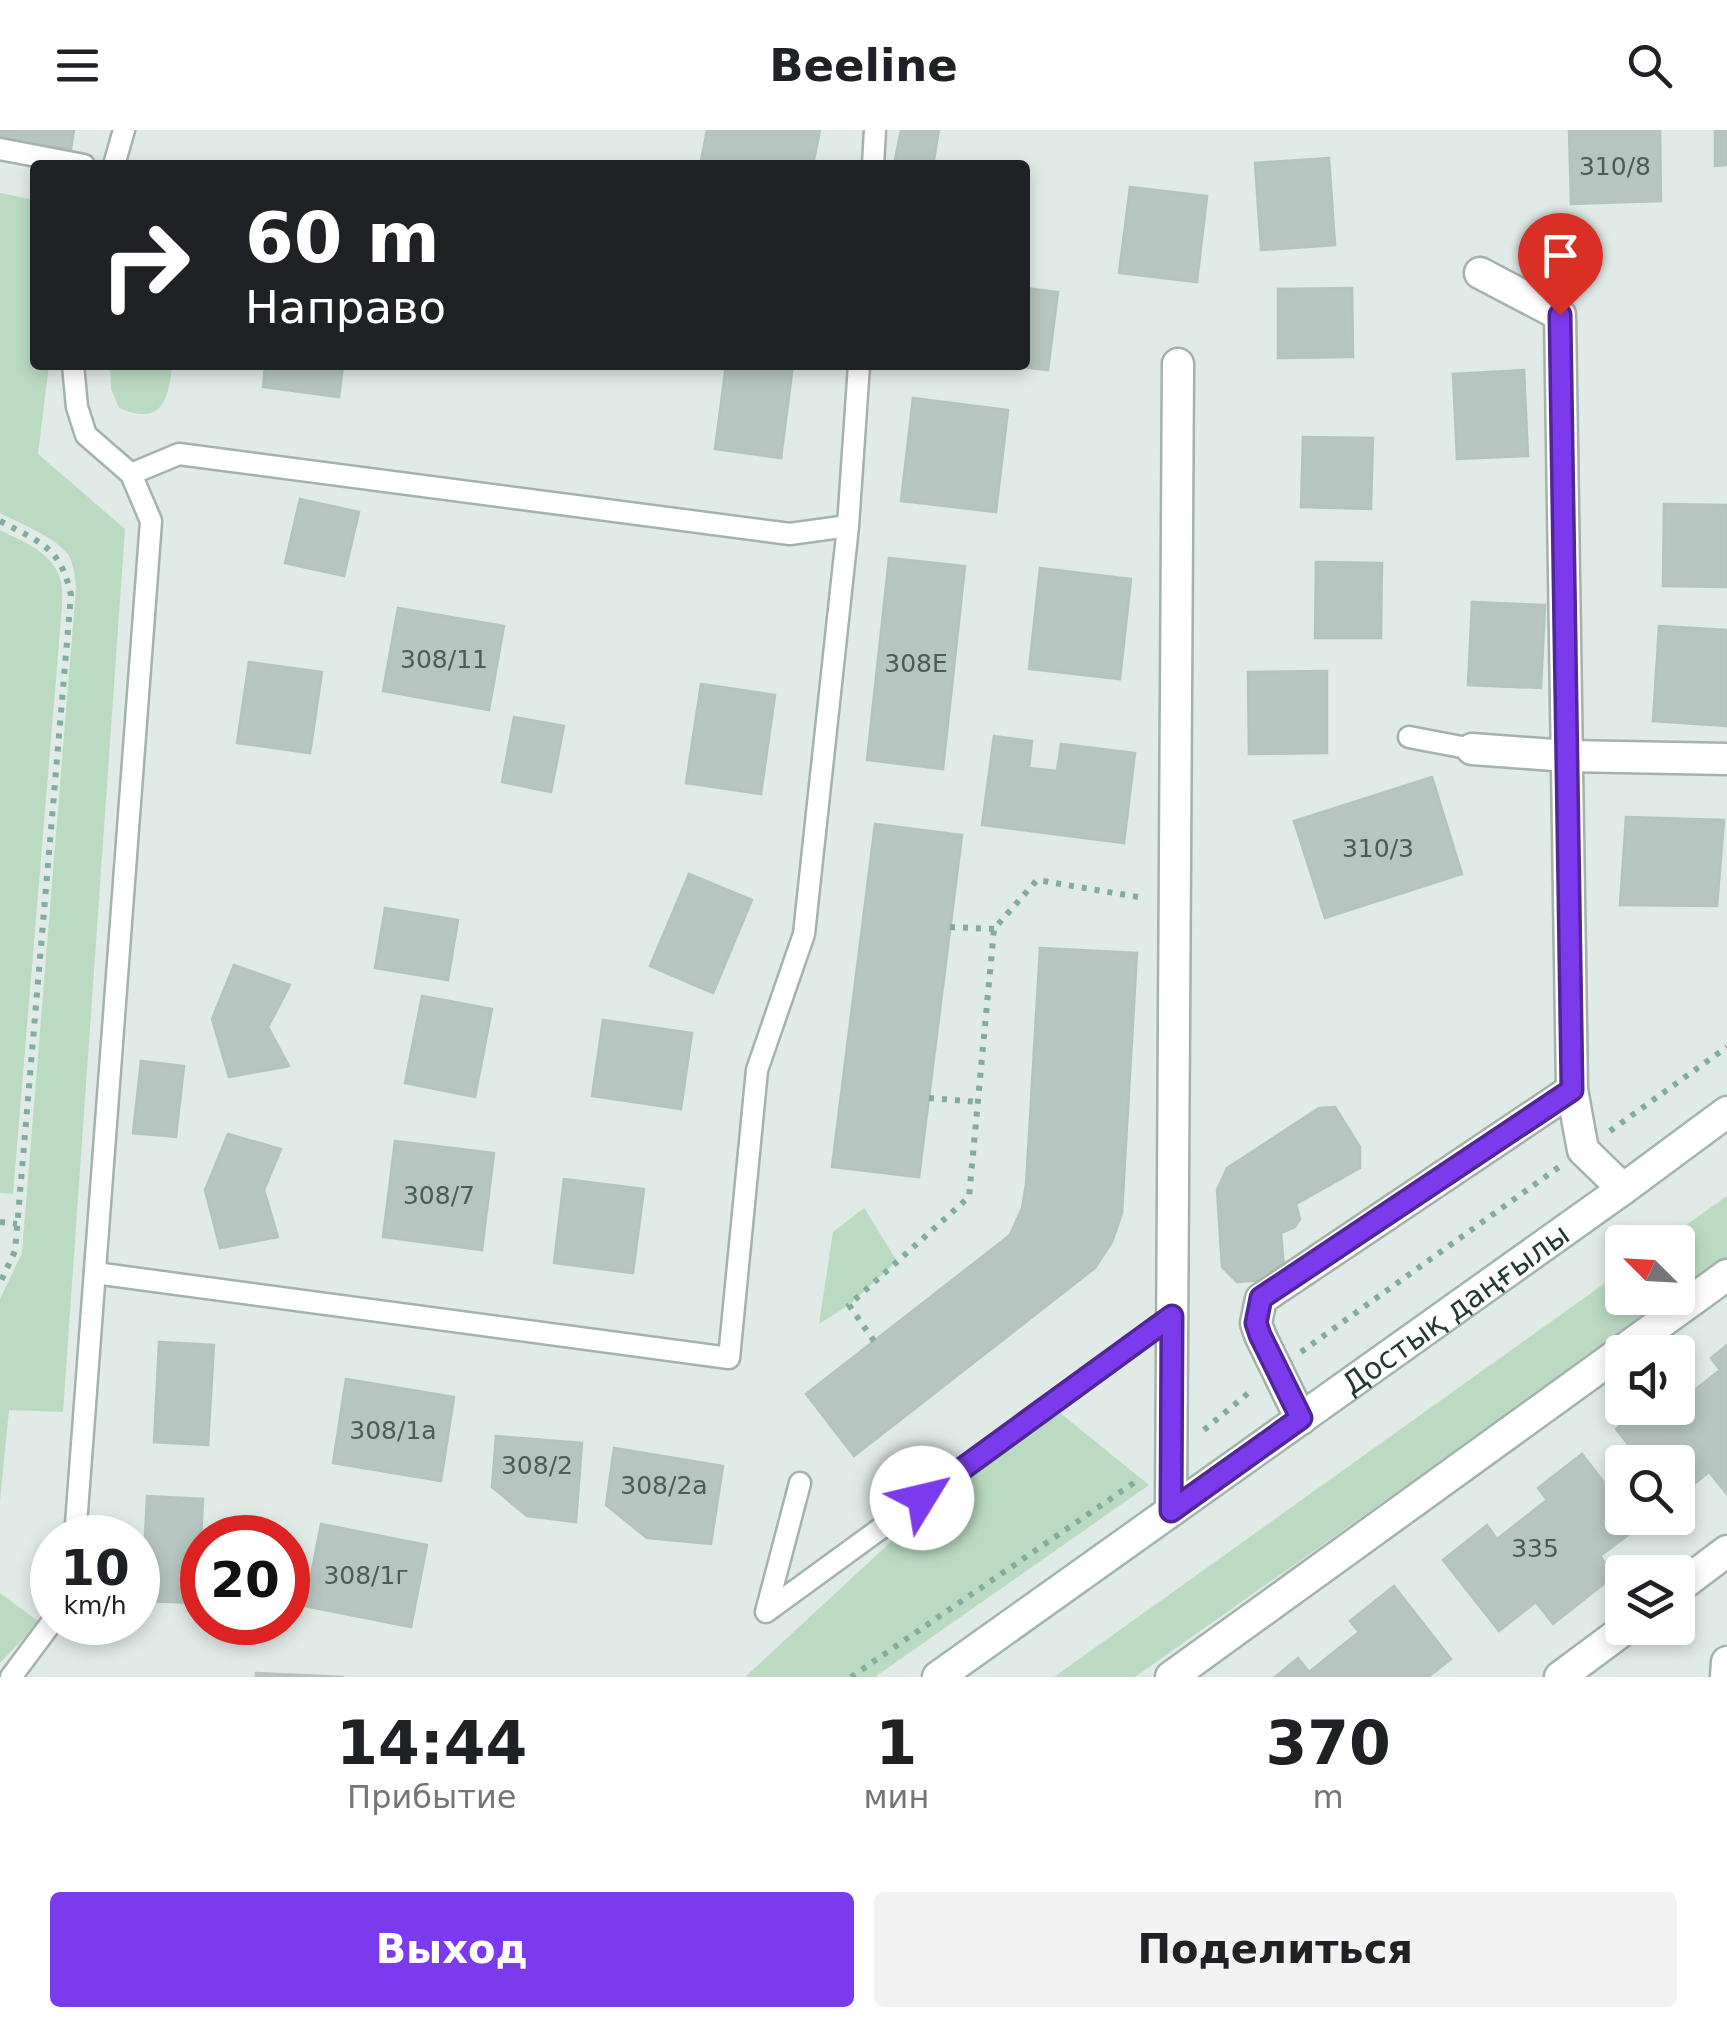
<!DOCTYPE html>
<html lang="ru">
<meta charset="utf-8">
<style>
:root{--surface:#fff;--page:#f2f2f2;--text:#202124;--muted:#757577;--accent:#7c3aed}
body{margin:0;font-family:"DejaVu Sans",sans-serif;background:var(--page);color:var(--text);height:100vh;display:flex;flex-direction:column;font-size:38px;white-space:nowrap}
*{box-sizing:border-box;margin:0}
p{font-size:32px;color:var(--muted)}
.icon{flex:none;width:55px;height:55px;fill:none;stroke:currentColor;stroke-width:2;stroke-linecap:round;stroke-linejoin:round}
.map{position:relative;height:1547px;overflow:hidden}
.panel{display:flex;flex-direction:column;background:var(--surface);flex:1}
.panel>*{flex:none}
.guide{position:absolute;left:30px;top:30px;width:1000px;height:210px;border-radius:10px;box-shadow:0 5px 15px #0003;background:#202124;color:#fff;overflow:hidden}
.needle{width:65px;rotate:294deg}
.fabs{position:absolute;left:1605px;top:1095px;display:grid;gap:20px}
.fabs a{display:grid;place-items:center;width:90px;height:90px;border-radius:10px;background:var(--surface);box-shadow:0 5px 15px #0003;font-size:50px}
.speed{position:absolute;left:30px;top:1385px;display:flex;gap:20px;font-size:50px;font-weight:700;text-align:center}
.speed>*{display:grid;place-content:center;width:130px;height:130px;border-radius:50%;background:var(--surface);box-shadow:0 5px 15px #0003;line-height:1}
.speed small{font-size:25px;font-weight:400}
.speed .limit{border:15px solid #d22;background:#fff;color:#111}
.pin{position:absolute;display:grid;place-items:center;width:85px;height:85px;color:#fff;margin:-102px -42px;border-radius:50% 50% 50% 0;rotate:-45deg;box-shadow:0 0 10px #0007}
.pin .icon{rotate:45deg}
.me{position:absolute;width:110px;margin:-55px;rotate:54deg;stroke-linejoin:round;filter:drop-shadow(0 0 8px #0008)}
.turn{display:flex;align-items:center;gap:35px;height:210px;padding:0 50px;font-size:45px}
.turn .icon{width:130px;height:130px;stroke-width:2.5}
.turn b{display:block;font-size:70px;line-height:85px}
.eta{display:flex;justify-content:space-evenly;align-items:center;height:170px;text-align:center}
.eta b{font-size:60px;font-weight:700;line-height:70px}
.cta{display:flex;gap:20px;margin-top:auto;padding:20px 50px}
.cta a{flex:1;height:115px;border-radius:10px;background:var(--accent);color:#fff;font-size:40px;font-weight:700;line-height:115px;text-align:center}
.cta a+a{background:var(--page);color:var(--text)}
header{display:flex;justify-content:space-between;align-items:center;height:130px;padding:0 50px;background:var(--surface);font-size:45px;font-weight:700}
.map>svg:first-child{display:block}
.green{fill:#badbc2}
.building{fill:#b6c5bf;stroke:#b3c4bc;stroke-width:2.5}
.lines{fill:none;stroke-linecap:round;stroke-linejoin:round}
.service-casing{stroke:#a3b2ad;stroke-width:25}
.minor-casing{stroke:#a3b2ad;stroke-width:35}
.secondary-casing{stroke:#a0b5ad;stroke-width:35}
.path{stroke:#82ac9e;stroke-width:6;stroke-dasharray:5 8;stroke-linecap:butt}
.service{stroke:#fff;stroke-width:20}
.minor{stroke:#fff;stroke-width:30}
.secondary{stroke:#fff;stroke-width:30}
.route-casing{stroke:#51269a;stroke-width:25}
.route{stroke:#7c3aed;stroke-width:18}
.labels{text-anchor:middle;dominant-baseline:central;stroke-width:9;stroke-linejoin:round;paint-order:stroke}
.number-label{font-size:25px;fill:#475d56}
.street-label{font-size:30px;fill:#223a33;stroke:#f1f7f4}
</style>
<header><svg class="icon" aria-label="menu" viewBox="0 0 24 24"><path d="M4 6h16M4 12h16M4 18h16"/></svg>Beeline<svg class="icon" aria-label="search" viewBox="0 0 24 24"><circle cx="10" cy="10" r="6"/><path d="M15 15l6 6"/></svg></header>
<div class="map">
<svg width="1727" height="1547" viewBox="0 0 1727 1547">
<rect width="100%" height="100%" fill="#e0eae6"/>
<!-- green -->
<g class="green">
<path d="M 0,63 L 35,70 L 35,235 L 49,235 L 38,324 L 125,399 L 63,1282 L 9,1280 L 0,1371 L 0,1169 L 22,1123 L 76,458 C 75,447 74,436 69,426 C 58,408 19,393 0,383 Z"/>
<path d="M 110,235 L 172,235 C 169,272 160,296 119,278 L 111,259 Z"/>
<path d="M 0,400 C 23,412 55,423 61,452 C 63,459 62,469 62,477 L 13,1064 L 0,1063 Z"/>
<path d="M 1727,1066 L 1727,1128 L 1678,1163 L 1678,1112 L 1662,1112 Z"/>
<path d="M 864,1078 L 897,1131 L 849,1175 L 819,1194 L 833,1102 Z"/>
<path d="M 1622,1141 L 1622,1168 L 1672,1168 L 1135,1547 L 1054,1547 Z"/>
<path d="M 1044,1270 L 1149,1355 L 875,1547 L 745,1547 Z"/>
<path d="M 0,1463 L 39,1492 L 0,1533 Z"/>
</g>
<!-- building -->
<g class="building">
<path d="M 1,0 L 74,0 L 71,19 L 0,9 Z"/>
<path d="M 707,0 L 820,0 L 813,35 L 719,35 L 701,31 Z"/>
<path d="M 901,0 L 939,0 L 933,35 L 894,35 Z"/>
<path d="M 1569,0 L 1660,0 L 1661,71 L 1571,74 Z"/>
<path d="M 1715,0 L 1727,0 L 1727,35 L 1715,36 Z"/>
<path d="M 1329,28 L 1335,115 L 1261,120 L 1255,33 Z"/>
<path d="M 1130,57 L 1207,66 L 1197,152 L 1119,143 Z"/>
<path d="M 1025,158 L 1058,162 L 1048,240 L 1004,235 L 1025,235 Z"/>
<path d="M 1352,158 L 1353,227 L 1278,228 L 1278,159 Z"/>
<path d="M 265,235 L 343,235 L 339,267 L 263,257 Z"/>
<path d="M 726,235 L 793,235 L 781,328 L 715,319 Z"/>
<path d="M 1524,240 L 1528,326 L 1457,329 L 1453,244 Z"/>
<path d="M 913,268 L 1008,280 L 996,382 L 901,371 Z"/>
<path d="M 1303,307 L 1373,308 L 1371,379 L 1301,377 Z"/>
<path d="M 300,369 L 359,382 L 344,446 L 285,433 Z"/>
<path d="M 1664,374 L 1727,375 L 1727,457 L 1663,456 Z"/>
<path d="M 889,428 L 965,436 L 943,639 L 867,630 Z"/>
<path d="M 1316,432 L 1382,433 L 1381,508 L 1315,508 Z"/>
<path d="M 1040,438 L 1131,449 L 1120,549 L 1029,539 Z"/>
<path d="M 1472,472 L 1545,475 L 1541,558 L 1468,555 Z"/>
<path d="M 398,478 L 504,496 L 489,580 L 383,561 Z"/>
<path d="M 1659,496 L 1727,500 L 1727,596 L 1653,591 Z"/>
<path d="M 249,532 L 322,542 L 310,623 L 237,613 Z"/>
<path d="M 1327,541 L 1327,623 L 1249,624 L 1248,542 Z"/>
<path d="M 701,554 L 775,565 L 761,664 L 686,653 Z"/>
<path d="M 514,587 L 564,596 L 551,662 L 502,652 Z"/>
<path d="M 994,606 L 1032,611 L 1029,638 L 1057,641 L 1061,614 L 1135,623 L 1124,713 L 982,695 Z"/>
<path d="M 1432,647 L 1462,744 L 1325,788 L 1294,691 Z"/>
<path d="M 1626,687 L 1724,690 L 1717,776 L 1620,775 Z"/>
<path d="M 875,694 L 962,705 L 919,1047 L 832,1037 Z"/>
<path d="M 689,744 L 752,770 L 713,863 L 650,836 Z"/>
<path d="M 385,778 L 458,790 L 448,850 L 375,838 Z"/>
<path d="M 1040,818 L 1137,823 L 1122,1083 L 1112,1112 L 1095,1138 L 854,1326 L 806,1264 L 1010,1105 L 1022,1078 L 1026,1055 Z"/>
<path d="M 234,835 L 290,855 L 268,897 L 289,936 L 229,947 L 212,889 Z"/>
<path d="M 422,866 L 492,879 L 475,967 L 405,953 Z"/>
<path d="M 603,890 L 692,903 L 681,979 L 592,966 Z"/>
<path d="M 141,931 L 184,936 L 176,1007 L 133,1003 Z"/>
<path d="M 1335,977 L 1360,1017 L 1360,1038 L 1296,1074 L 1300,1089 L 1295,1097 L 1281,1103 L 1284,1138 L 1276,1149 L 1237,1152 L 1222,1137 L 1217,1060 L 1227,1038 L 1319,978 Z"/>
<path d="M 228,1004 L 281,1019 L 264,1060 L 278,1107 L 220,1118 L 205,1060 Z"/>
<path d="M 395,1011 L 494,1023 L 482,1120 L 383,1107 Z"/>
<path d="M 564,1049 L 644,1059 L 633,1143 L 554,1133 Z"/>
<path d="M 159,1212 L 214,1215 L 208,1315 L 154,1312 Z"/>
<path d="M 1727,1215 L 1727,1364 L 1709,1342 L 1678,1367 L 1678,1332 L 1642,1332 L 1616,1299 L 1644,1278 L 1678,1278 L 1678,1273 L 1720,1240 L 1711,1228 Z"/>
<path d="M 346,1249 L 454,1267 L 441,1351 L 333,1333 Z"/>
<path d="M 496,1306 L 582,1313 L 576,1392 L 527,1386 L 492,1357 Z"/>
<path d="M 614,1318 L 723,1336 L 711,1414 L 647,1408 L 606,1375 Z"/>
<path d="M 1582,1324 L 1622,1376 L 1622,1388 L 1632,1388 L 1639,1397 L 1600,1426 L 1615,1445 L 1553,1494 L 1536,1472 L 1499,1501 L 1443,1430 L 1487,1395 L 1497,1409 L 1547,1370 L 1538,1358 Z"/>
<path d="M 147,1366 L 203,1369 L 198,1473 L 142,1471 Z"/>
<path d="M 321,1394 L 427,1415 L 411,1497 L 305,1476 Z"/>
<path d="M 1394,1456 L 1451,1529 L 1428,1547 L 1275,1547 L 1298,1528 L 1309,1542 L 1359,1502 L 1350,1491 Z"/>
<path d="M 256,1543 L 344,1547 L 256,1547 Z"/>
</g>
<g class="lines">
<defs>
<g id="service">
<path d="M 0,19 L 84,35"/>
<path d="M 114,35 L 124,0"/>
<path d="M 873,35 L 875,0"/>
<path d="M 73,235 L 77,277 L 86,305 L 131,344 L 151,391 L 75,1408"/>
<path d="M 131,344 L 179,324 L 790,404 L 848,396"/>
<path d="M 1409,607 L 1472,619"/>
<path d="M 95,1143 L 729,1228 L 757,940 L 804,804 L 848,396 L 859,235"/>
<path d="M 800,1353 L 766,1482 L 1172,1186"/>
<path d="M 11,1547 L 52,1492"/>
</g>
<g id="minor">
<path d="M 1480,143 L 1560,185 L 1572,960 L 1583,1020 L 1623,1059"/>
<path d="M 1472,619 L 1567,626 L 1727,629"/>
<path d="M 1301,1289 L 1260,1205 L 1256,1193 L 1261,1169 L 1572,960"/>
<path d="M 1171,1381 L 1178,234"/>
<path d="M 1678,1458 L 1727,1421"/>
<path d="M 1171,1547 L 1727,1145"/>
<path d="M 1560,1547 L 1626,1498"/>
<path d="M 1726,1547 L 1727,1532"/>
</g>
<g id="secondary">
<path id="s1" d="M 938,1547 L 1623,1059 L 1727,982"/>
</g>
</defs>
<!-- service casing -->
<use href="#service" class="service-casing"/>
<!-- minor casing -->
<use href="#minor" class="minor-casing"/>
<!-- secondary casing -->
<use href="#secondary" class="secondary-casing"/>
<!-- path -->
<g class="path">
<path d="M 0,391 C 41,413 60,416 71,465 L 15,1121 L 0,1153"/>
<path d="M 950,797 L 994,799"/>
<path d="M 929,968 L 978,972"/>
<path d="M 1610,1001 L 1727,917"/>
<path d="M 0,1092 L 17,1094"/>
<path d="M 874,1211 L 849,1175 L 969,1067 L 994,799 L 1037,750 L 1144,768"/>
<path d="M 1301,1222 L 1559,1037"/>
<path d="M 1204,1300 L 1252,1260"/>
<path d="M 851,1547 L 1138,1350"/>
</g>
<!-- service -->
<use href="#service" class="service"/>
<!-- minor -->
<use href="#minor" class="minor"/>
<!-- secondary -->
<use href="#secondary" class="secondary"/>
</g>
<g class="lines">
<defs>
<path id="route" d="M 922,1368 L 1172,1186 L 1171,1381 L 1301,1288 L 1260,1205 L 1256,1193 L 1261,1168 L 1572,960 L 1560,185"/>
</defs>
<!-- route casing -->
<use href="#route" class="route-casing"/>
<!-- route -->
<use href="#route" class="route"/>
</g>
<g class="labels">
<!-- number labels -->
<g class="number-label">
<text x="1615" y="36">310/8</text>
<text x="444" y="529">308/11</text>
<text x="916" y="533">308Е</text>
<text x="1378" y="718">310/3</text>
<text x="439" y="1065">308/7</text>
<text x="393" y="1300">308/1а</text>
<text x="537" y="1335">308/2</text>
<text x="664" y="1355">308/2а</text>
<text x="1535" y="1418">335</text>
<text x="366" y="1445">308/1г</text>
</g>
<!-- street labels -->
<g class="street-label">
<text stroke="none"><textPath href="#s1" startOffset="635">Достық даңғылы</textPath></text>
</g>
</g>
</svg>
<div class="fabs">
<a><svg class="needle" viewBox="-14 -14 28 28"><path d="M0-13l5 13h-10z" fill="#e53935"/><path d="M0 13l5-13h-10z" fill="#757577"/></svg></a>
<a><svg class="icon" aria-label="sound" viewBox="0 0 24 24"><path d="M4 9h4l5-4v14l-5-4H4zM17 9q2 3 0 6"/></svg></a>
<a><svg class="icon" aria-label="search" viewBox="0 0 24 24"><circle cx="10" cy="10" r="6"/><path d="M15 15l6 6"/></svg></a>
<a><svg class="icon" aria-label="layers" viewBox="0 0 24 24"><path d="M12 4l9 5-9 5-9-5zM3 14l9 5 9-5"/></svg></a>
</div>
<div class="speed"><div>10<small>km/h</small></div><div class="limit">20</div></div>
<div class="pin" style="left:1560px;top:185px;background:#d93025"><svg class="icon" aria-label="arrive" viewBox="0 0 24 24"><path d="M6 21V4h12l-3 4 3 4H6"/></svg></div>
<svg class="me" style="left:922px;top:1368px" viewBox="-20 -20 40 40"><circle r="19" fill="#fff"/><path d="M0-13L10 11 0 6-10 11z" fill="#7c3aed"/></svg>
<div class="guide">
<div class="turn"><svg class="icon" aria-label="right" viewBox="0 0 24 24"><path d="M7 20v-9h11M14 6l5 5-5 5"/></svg><div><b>60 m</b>Направо</div></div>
</div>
</div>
<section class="panel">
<div class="eta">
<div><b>14:44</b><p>Прибытие</p></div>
<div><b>1</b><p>мин</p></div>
<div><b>370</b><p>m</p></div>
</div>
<div class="cta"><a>Выход</a><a>Поделиться</a></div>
</section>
